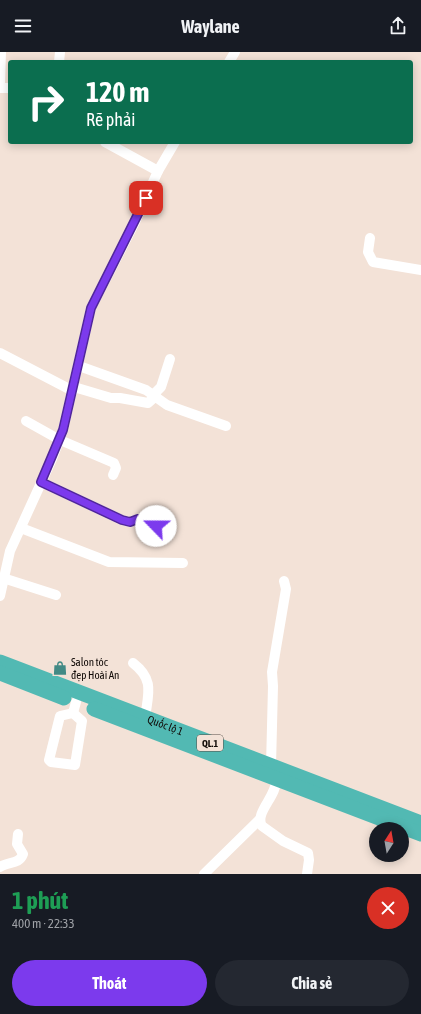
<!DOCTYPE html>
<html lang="vi">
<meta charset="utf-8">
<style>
:root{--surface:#171b24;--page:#242831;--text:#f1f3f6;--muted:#9ea1a6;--accent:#7c3aed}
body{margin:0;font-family:"Asap Condensed",sans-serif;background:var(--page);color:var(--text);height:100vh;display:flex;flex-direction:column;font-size:15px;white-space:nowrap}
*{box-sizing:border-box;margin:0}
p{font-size:13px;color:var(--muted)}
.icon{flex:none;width:22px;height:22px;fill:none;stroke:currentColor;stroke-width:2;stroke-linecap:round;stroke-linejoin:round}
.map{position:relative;height:822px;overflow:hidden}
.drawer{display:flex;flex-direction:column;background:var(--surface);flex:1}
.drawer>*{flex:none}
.guide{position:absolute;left:8px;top:8px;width:405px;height:84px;border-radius:4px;box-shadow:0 2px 10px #0003;background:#0b6e4f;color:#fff;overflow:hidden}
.needle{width:26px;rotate:11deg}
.buttons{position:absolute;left:369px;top:770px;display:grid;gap:8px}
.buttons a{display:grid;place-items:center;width:40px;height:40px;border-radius:50%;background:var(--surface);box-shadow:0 2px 10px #0003;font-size:20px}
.pin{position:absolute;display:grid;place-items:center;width:34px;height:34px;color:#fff;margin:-17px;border-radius:8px;box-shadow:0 2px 6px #0006}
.me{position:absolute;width:44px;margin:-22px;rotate:293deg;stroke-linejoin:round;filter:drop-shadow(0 0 3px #0008)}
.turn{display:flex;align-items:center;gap:14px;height:84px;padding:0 12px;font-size:18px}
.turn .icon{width:52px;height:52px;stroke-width:2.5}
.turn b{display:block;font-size:28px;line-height:34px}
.round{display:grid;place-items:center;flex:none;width:42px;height:42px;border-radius:21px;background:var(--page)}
.overview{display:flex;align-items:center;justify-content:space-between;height:68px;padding:0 12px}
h1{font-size:24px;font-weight:700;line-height:30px;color:#1e9e55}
.action{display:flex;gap:8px;margin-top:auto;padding:8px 12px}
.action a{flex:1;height:46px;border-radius:24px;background:var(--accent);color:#fff;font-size:16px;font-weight:700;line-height:46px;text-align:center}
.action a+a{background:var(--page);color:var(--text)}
header{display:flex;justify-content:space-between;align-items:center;height:52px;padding:0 12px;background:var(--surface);font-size:18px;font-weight:700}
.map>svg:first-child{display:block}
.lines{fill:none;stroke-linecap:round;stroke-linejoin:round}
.minor{stroke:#fff;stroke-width:10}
.highway{stroke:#52b9b3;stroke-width:15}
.route-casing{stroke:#51269a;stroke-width:10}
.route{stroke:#7c3aed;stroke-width:7}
.labels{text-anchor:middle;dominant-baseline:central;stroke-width:3;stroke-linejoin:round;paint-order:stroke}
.shield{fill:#f3e2d7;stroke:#544b45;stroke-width:1}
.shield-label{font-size:10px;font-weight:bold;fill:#100a07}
.poi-label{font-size:11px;fill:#100a07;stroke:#f3e2d7;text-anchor:start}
.street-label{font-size:11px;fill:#100a07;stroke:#f3e2d7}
</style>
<header><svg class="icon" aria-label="menu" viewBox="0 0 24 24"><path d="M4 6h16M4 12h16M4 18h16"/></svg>Waylane<svg class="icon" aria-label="share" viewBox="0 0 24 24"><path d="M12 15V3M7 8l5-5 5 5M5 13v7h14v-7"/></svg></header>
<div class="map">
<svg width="421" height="822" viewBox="0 0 421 822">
<rect width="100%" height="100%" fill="#f3e2d7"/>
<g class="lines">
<!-- minor -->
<g class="minor">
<path d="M 59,10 L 60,0"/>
<path d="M 229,10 L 235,0"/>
<path d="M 0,31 L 1,0"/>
<path d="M 0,36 L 10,36"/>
<path d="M 105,90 L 158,119"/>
<path d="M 370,186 L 368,200 L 373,210 L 421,218"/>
<path d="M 0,301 L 73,339"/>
<path d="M 79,314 L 146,338 L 167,353 L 226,374"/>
<path d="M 74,335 L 111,346 L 120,346 L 148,351 L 156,344"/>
<path d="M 154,342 L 161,335 L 170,307"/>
<path d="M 26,369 L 60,388 L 114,411 L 116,416 L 113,423"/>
<path d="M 41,430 L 122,468 L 130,470 L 138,467 L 156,475"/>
<path d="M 21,476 L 109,510 L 183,511"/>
<path d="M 3,526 L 56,543"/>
<path d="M 0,544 L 10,499 L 52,407 L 63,378 L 91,256 L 135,170 L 158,119 L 175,90"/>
<path d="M 133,611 C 155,628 148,642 145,666"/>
<path d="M 73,661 L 82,669 L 75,713 L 51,710 L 49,708 L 60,664 Z"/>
<path d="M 73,661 L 76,650"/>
<path d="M 271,714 L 273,634 L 272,620 L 286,537 L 284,529"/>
<path d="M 276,728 C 277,744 254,761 262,774 L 283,789 L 308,801 L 309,808 L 307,822"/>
<path d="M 0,815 C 8,809 19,813 23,802 L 17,792 L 18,782"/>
<path d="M 204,822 L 259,768"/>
</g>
<!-- highway -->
<g class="highway">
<path id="s1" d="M 0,610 L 421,771"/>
<path d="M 0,621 L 64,646"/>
<path d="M 94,657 L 421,782"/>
</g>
</g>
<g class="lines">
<defs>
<path id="route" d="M 146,146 L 91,256 L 63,378 L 41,430 L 122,468 L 130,470 L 138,467 L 156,474"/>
</defs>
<!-- route casing -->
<use href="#route" class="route-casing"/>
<!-- route -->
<use href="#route" class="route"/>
</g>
<!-- icons -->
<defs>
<symbol id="shop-bare" viewBox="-9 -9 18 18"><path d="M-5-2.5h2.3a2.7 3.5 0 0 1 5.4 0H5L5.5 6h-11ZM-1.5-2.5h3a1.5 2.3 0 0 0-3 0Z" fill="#428a85" stroke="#f3e2d7" stroke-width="2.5" paint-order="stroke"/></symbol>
</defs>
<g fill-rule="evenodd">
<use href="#shop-bare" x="50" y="606" width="20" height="20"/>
</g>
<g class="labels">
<!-- shield labels -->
<rect class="shield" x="197" y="683" width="26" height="16" rx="3"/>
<g class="shield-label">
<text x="210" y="691">QL.1</text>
</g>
<!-- poi labels -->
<g class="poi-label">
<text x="71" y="610">Salon tóc<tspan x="71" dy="13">đẹp Hoài An</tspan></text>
</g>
<!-- street labels -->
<g class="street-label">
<text stroke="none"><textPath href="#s1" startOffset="177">Quốc lộ 1</textPath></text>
</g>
</g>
</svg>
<div class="buttons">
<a><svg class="needle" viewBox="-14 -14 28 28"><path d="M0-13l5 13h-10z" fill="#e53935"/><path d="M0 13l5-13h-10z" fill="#9ea1a6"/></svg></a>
</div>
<div class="pin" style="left:146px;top:146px;background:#d93025"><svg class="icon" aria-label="arrive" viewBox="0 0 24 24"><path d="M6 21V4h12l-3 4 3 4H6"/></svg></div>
<svg class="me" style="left:156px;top:474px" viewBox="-20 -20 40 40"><circle r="19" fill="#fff"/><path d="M0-13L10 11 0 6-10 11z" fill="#7c3aed"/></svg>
<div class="guide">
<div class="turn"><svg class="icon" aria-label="right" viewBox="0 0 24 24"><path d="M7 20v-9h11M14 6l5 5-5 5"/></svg><div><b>120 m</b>Rẽ phải</div></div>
</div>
</div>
<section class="drawer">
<div class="overview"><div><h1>1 phút</h1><p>400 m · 22:33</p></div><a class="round" style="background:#d93025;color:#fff"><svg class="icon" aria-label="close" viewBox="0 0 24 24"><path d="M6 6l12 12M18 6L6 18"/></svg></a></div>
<div class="action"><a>Thoát</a><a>Chia sẻ</a></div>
</section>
